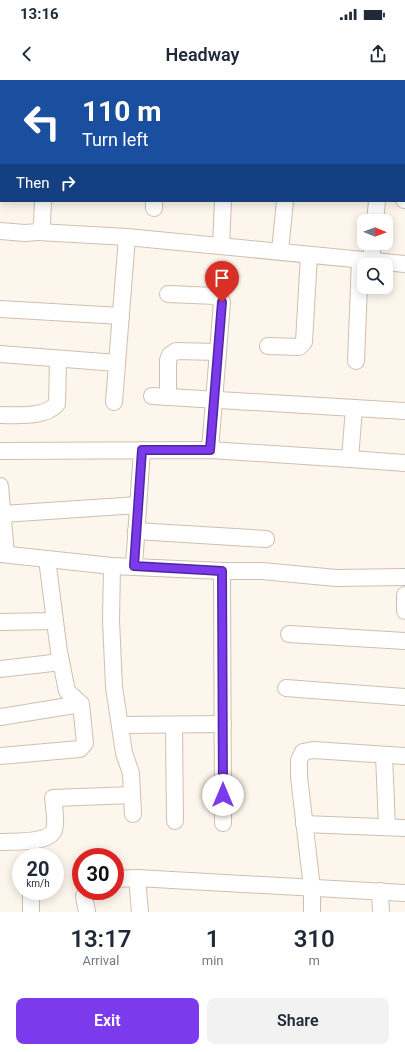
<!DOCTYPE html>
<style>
:root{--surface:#fff;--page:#f2f2f3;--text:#1f2937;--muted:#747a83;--accent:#7c3aed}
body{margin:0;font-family:Roboto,sans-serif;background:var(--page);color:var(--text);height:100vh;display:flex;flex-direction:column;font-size:15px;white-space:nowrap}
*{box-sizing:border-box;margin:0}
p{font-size:13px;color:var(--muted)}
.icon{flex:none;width:22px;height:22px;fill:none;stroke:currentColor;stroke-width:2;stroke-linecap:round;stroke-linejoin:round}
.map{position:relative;height:832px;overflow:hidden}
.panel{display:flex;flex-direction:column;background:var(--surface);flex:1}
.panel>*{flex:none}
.top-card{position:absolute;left:0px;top:0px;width:405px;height:122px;box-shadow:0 2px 10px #0003;background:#1a4fa0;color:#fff;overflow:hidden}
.needle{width:26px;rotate:91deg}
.controls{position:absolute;left:357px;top:134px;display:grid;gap:8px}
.controls a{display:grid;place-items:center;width:36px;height:36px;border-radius:8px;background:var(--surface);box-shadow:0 2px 10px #0003;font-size:20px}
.speed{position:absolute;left:12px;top:768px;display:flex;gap:8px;font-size:20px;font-weight:700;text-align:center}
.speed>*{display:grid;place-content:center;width:52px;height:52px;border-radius:50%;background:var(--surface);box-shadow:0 2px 10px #0003;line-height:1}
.speed small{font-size:10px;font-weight:400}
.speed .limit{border:6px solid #d22;background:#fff;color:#111}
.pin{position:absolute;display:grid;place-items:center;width:34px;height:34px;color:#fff;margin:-41px -17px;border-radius:50% 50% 50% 0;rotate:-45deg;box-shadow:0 0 4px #0007}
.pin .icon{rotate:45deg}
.me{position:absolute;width:44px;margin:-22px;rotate:0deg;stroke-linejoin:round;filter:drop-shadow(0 0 3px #0008)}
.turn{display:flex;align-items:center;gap:14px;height:84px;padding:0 16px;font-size:18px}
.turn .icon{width:52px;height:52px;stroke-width:2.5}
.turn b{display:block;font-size:28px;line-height:34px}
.then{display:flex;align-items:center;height:38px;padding:0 16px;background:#0003;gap:8px;font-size:15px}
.eta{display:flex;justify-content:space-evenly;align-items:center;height:68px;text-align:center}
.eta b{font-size:24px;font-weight:600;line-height:28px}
.cta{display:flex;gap:8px;margin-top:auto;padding:8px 16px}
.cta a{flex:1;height:46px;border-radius:8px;background:var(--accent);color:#fff;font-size:16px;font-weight:600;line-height:46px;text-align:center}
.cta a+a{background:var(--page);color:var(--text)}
.status{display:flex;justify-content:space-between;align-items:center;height:28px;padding:0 20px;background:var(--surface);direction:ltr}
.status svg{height:11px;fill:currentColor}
header{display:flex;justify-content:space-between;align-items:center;height:52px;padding:0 16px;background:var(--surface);font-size:18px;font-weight:600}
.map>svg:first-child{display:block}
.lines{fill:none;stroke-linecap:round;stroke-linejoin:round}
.minor-casing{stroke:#d1beb0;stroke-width:18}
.minor{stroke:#fff;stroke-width:16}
.route-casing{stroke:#51269a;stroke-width:10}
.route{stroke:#7c3aed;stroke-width:7}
</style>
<div class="status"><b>13:16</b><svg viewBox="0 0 49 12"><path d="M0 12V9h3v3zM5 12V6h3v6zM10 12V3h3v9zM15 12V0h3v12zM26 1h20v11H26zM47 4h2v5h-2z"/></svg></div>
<header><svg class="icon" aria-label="back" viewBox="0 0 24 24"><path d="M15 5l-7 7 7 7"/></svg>Headway<svg class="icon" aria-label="share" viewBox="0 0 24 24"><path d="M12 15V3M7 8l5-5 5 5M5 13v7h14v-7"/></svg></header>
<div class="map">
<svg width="405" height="832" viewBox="0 0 405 832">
<rect width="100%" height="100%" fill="#fdf6ec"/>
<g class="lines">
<defs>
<g id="minor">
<path d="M 52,1 L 52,0"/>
<path d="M 404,6 L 405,6"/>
<path d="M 404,57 L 405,57"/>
<path d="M 404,120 L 405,120"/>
<path d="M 154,128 L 154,121"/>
<path d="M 375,141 L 377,121"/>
<path d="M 0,151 L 25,153 L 38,152 L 42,144 L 43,121"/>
<path d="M 38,152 L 127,157 L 405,184"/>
<path d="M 221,166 L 223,121"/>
<path d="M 280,171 L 285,121"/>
<path d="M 371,181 L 373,163"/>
<path d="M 168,214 L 216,216 L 222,222 L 210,370"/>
<path d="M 0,229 L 121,236"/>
<path d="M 268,266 L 299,267 L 304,262 L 309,175"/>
<path d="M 0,274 L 117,283"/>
<path d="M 356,281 L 360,180"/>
<path d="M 152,316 L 405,331"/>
<path d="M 168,317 L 168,280 L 170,275 L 176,271 L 218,272"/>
<path d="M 114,322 L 127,157"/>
<path d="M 0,335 C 18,335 44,338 57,324 L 58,279"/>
<path d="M 0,371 L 210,370 L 350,379 L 354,328"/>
<path d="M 350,379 L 405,383"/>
<path d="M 0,406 L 6,474"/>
<path d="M 3,434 L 138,425"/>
<path d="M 136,451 L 266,459"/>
<path d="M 0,474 L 112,486 L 222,491 L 262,491 L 336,498 L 405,497"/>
<path d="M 112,486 L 111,540 L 114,607 L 124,673 L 131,693 L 133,734"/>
<path d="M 134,486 L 142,370"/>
<path d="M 222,491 L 223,743"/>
<path d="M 405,515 L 405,531"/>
<path d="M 0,542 L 55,541"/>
<path d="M 289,554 L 405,561"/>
<path d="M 0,589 L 61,582"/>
<path d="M 286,608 L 405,617"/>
<path d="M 0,637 L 81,624"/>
<path d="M 121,645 L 223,644"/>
<path d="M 174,645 L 175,741"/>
<path d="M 384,675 L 387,747"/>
<path d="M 0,676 L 80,669 L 85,663 L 81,624 L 67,611 L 59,572 L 47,479"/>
<path d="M 304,744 L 405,748"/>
<path d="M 0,762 C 13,761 48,764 54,750 C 57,741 54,727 53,718 L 132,715"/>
<path d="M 137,798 L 140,832"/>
<path d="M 115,799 L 137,798 L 405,813"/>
<path d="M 380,811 L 381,832"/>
<path d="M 31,832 L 31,816"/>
<path d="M 87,832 L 84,816 L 88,811"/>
<path d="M 312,832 L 312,808 L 299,697 L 299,680 L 303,672 L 313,670 L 405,676"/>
</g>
</defs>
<!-- minor casing -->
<use href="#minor" class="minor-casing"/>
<!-- minor -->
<use href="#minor" class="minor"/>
</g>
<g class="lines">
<defs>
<path id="route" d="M 222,222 L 210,370 L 142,370 L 134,486 L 222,491 L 223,715"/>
</defs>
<!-- route casing -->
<use href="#route" class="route-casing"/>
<!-- route -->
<use href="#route" class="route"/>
</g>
</svg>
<div class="controls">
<a><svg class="needle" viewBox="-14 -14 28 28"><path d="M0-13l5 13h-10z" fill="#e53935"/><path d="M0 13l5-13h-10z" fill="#747a83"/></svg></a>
<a><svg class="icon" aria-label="search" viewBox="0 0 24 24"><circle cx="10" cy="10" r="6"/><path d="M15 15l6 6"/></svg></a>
</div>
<div class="speed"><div>20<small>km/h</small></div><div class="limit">30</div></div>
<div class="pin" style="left:222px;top:222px;background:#d93025"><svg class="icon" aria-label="arrive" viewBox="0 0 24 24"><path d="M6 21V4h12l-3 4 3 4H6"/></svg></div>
<svg class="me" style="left:223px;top:715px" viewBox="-20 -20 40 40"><circle r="19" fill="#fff"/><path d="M0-13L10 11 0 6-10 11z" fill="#7c3aed"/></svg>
<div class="top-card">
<div class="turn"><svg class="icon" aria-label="left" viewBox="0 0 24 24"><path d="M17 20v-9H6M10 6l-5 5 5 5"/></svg><div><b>110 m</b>Turn left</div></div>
<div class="then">Then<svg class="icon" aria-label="right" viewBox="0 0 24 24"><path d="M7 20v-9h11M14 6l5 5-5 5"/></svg></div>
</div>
</div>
<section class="panel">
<div class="eta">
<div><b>13:17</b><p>Arrival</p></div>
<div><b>1</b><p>min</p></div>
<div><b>310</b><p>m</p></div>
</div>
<div class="cta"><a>Exit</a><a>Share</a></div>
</section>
